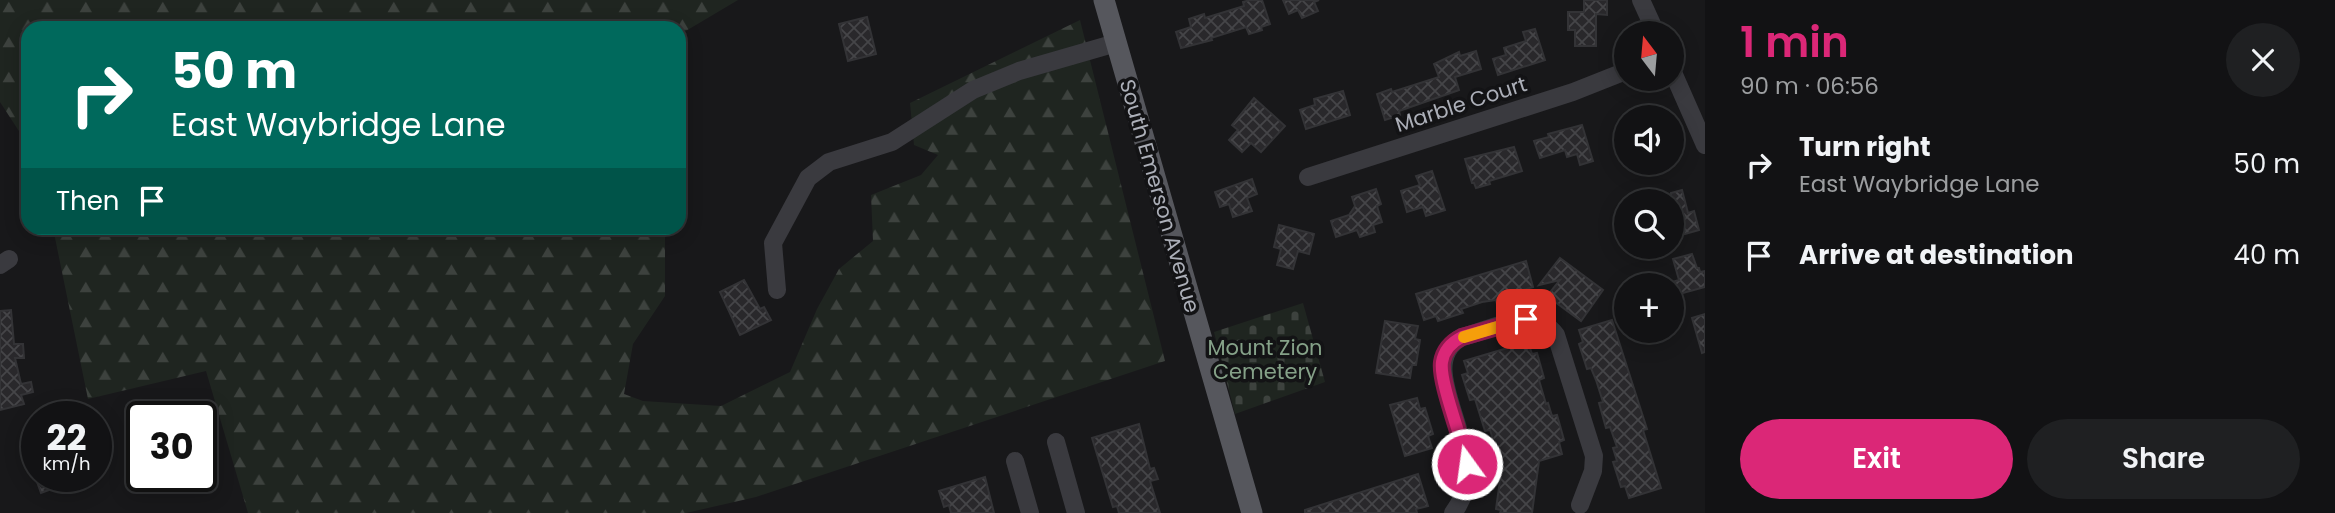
<!DOCTYPE html>
<meta charset="utf-8">
<style>
:root{--surface:#121214;--page:#1f2022;--text:#f1f3f6;--muted:#9c9ea0;--line:#313234;--accent:#db2777}
body{margin:0;font-family:Poppins,sans-serif;background:var(--page);color:var(--text);height:100vh;display:flex;flex-direction:column;font-size:26px;white-space:nowrap}
*{box-sizing:border-box;margin:0}
p{font-size:23px;color:var(--muted)}
.icon{flex:none;width:38px;height:38px;fill:none;stroke:currentColor;stroke-width:2;stroke-linecap:round;stroke-linejoin:round}
.map{position:relative;flex:1;overflow:hidden}
.sheet{display:flex;flex-direction:column;background:var(--surface);width:630px}
.sheet>*{flex:none}
.guide{position:absolute;left:21px;top:21px;width:665px;height:214px;border-radius:21px;box-shadow:0 4px 18px #0003,0 0 0 2px var(--line);background:#00695c;color:#fff;overflow:hidden}
.needle{width:46px;rotate:344deg}
.buttons{position:absolute;left:1614px;top:21px;display:grid;gap:14px}
.buttons a{display:grid;place-items:center;width:70px;height:70px;border-radius:50%;background:var(--surface);box-shadow:0 4px 18px #0003,0 0 0 2px var(--line);font-size:35px}
.speed{position:absolute;left:21px;top:401px;display:flex;gap:14px;font-size:35px;font-weight:700;text-align:center}
.speed>*{display:grid;place-content:center;width:91px;height:91px;border-radius:50%;background:var(--surface);box-shadow:0 4px 18px #0003,0 0 0 2px var(--line);line-height:1}
.speed small{font-size:18px;font-weight:400}
.speed .limit{border:4px solid #111;border-radius:10px;background:#fff;color:#111}
.pin{position:absolute;display:grid;place-items:center;width:60px;height:60px;color:#fff;margin:-30px;border-radius:14px;box-shadow:0 4px 10px #0006}
.me{position:absolute;width:77px;margin:-38px;rotate:346deg;stroke-linejoin:round;filter:drop-shadow(0 0 5px #0008)}
.turn{display:flex;align-items:center;gap:24px;height:147px;padding:0 35px;font-size:32px}
.turn .icon{width:91px;height:91px;stroke-width:2.5}
.turn b{display:block;font-size:49px;line-height:60px}
.then{display:flex;align-items:center;height:66px;padding:0 35px;background:#0003;gap:14px;font-size:26px}
.round{display:grid;place-items:center;flex:none;width:74px;height:74px;border-radius:37px;background:var(--page)}
.head{display:flex;align-items:center;justify-content:space-between;height:119px;padding:0 35px}
h1{font-size:42px;font-weight:600;line-height:52px;color:var(--accent)}
.button{display:flex;gap:14px;margin-top:auto;padding:14px 35px}
.button a{flex:1;height:80px;border-radius:42px;background:var(--accent);color:#fff;font-size:28px;font-weight:600;line-height:80px;text-align:center}
.button a+a{background:var(--page);color:var(--text)}
ul{padding:0;list-style:none}
li{display:flex;align-items:center;gap:21px;height:91px;padding:0 35px}
li div{flex:1}
li b{display:block;font-size:26px}
li em{font-style:normal}
main{display:flex;flex:1;min-height:0}
.map>svg:first-child{display:block}
.forest{fill:url(#forest-firs)}
.cemetery{fill:url(#cemetery-stones)}
.building{fill:url(#building-cross-hatch);stroke:#333336;stroke-width:2}
.lines{fill:none;stroke-linecap:round;stroke-linejoin:round}
.minor{stroke:#3a3a3f;stroke-width:18}
.major{stroke:#56575d;stroke-width:21}
.route-casing{stroke:#8e194d;stroke-width:18}
.route{stroke:#db2777;stroke-width:12}
.slow{stroke:#f59e0b;stroke-width:12}
.labels{text-anchor:middle;dominant-baseline:central;stroke-width:7;stroke-linejoin:round;paint-order:stroke}
.street-label{font-size:21px;fill:#acafb8;stroke:#131315}
.park-label{font-size:21px;fill:#85a188;stroke:#131315}
</style>
<main>
<div class="map">
<svg width="1705" height="513" viewBox="0 0 1705 513">
<defs>
<pattern id="forest-firs" width="22" height="20" patternUnits="userSpaceOnUse" patternTransform="scale(1.75)"><rect width="22" height="20" fill="#1f2520"/><path d="M5 1l3.5 6h-7zM16 11l3.5 6h-7z" fill="#3d423e"/></pattern>
<pattern id="cemetery-stones" width="16" height="16" patternUnits="userSpaceOnUse" patternTransform="scale(1.75)"><rect width="16" height="16" fill="#1f2520"/><path d="M2 7V4a2 2 0 0 1 4 0v3zM10 15v-3a2 2 0 0 1 4 0v3z" fill="#3d423e"/></pattern>
<pattern id="building-cross-hatch" width="8" height="8" patternUnits="userSpaceOnUse" patternTransform="scale(1.75)"><rect width="8" height="8" fill="#29282b"/><path d="M0 0l8 8M0 8l8-8" fill="none" stroke="#454548"/></pattern>
</defs>
<rect width="100%" height="100%" fill="#18181a"/>
<!-- forest -->
<g class="forest">
<path d="M 0,0 L 738,0 L 679,35 L 679,28 L 28,28 L 28,145 L 0,102 Z"/>
<path d="M 1080,20 L 1165,361 L 756,497 L 686,513 L 248,513 L 206,371 L 88,399 L 53,228 L 665,228 L 665,296 L 633,344 L 624,394 L 643,401 L 721,406 L 790,372 L 817,309 L 839,269 L 873,241 L 871,195 L 921,175 L 938,155 L 914,145 L 910,103 Z"/>
</g>
<!-- cemetery -->
<path class="cemetery" d="M 1303,303 L 1325,382 L 1235,414 L 1214,332 Z"/>
<!-- building -->
<g class="building">
<path d="M 1250,0 L 1262,0 L 1270,24 L 1261,27 L 1262,30 L 1249,34 L 1246,27 L 1211,38 L 1212,40 L 1181,48 L 1176,32 L 1191,27 L 1189,19 L 1204,14 L 1205,18 L 1244,6 L 1243,2 Z"/>
<path d="M 1283,0 L 1319,0 L 1314,2 L 1318,11 L 1302,18 L 1298,10 L 1289,14 Z"/>
<path d="M 1584,0 L 1607,0 L 1607,15 L 1596,14 L 1596,46 L 1575,46 L 1575,30 L 1568,30 L 1568,12 L 1584,12 Z"/>
<path d="M 867,17 L 876,54 L 848,61 L 839,24 Z"/>
<path d="M 1535,29 L 1545,60 L 1498,75 L 1493,59 L 1506,55 L 1504,48 L 1526,41 L 1523,32 Z"/>
<path d="M 1476,51 L 1481,69 L 1455,77 L 1459,90 L 1399,111 L 1400,115 L 1385,120 L 1377,94 L 1391,89 L 1392,92 L 1439,77 L 1434,64 L 1459,52 L 1460,56 Z"/>
<path d="M 1343,91 L 1350,115 L 1306,129 L 1300,110 L 1315,105 L 1314,99 Z"/>
<path d="M 1254,98 L 1285,126 L 1261,152 L 1251,143 L 1242,152 L 1229,140 L 1238,130 L 1232,125 Z"/>
<path d="M 1582,125 L 1593,161 L 1580,165 L 1577,154 L 1567,157 L 1565,150 L 1540,158 L 1534,141 L 1549,137 L 1548,134 Z"/>
<path d="M 1514,147 L 1522,171 L 1489,181 L 1490,184 L 1476,188 L 1474,183 L 1472,183 L 1465,159 Z"/>
<path d="M 1432,171 L 1445,210 L 1426,216 L 1423,207 L 1407,212 L 1401,191 L 1420,185 L 1416,176 Z"/>
<path d="M 1252,179 L 1257,194 L 1247,198 L 1252,211 L 1233,217 L 1229,204 L 1220,207 L 1215,192 Z"/>
<path d="M 1376,189 L 1381,204 L 1377,206 L 1382,222 L 1373,225 L 1375,232 L 1360,237 L 1357,230 L 1336,237 L 1331,221 L 1349,215 L 1355,206 L 1352,197 Z"/>
<path d="M 1682,190 L 1688,213 L 1694,211 L 1699,230 L 1671,238 L 1671,193 Z"/>
<path d="M 1279,225 L 1314,234 L 1309,254 L 1298,251 L 1293,269 L 1277,265 L 1281,249 L 1274,247 Z"/>
<path d="M 1692,254 L 1697,268 L 1699,268 L 1700,272 L 1705,271 L 1705,287 L 1672,296 L 1671,285 L 1669,283 L 1679,280 L 1673,259 Z"/>
<path d="M 1560,258 L 1603,290 L 1581,321 L 1547,296 L 1560,280 L 1539,285 Z"/>
<path d="M 1526,261 L 1533,287 L 1520,291 L 1521,297 L 1497,304 L 1496,300 L 1482,302 L 1461,309 L 1463,313 L 1438,321 L 1436,316 L 1424,320 L 1416,294 Z"/>
<path d="M 744,280 L 760,309 L 764,307 L 771,320 L 740,335 L 720,292 Z"/>
<path d="M 11,310 L 14,344 L 23,344 L 24,358 L 15,358 L 21,384 L 31,382 L 33,392 L 21,395 L 24,404 L 0,410 L 0,311 Z"/>
<path d="M 1705,314 L 1705,352 L 1702,353 L 1692,318 Z"/>
<path d="M 1612,320 L 1647,429 L 1643,430 L 1661,488 L 1629,498 L 1625,486 L 1621,487 L 1613,462 L 1617,461 L 1613,448 L 1617,447 L 1610,427 L 1606,428 L 1599,403 L 1603,402 L 1596,380 L 1591,368 L 1587,369 L 1579,344 L 1583,342 L 1579,330 Z"/>
<path d="M 1385,321 L 1418,326 L 1415,339 L 1420,340 L 1416,365 L 1412,365 L 1410,378 L 1376,373 Z"/>
<path d="M 1528,342 L 1532,354 L 1537,353 L 1544,378 L 1539,380 L 1546,404 L 1548,403 L 1552,416 L 1557,415 L 1564,440 L 1559,442 L 1562,454 L 1539,461 L 1532,513 L 1500,513 L 1501,510 L 1496,509 L 1502,466 L 1495,468 L 1490,451 L 1496,449 L 1490,430 L 1485,431 L 1475,399 L 1470,400 L 1462,375 L 1468,373 L 1464,361 Z"/>
<path d="M 1417,398 L 1420,409 L 1425,408 L 1433,434 L 1428,436 L 1432,448 L 1405,456 L 1390,405 Z"/>
<path d="M 1139,424 L 1150,469 L 1154,468 L 1158,479 L 1150,481 L 1160,513 L 1119,513 L 1117,506 L 1113,507 L 1092,438 Z"/>
<path d="M 1418,474 L 1428,506 L 1416,509 L 1417,513 L 1305,513 L 1305,510 Z"/>
<path d="M 35,476 L 60,476 L 63,485 L 41,493 Z"/>
<path d="M 985,477 L 994,513 L 951,513 L 949,505 L 944,507 L 939,491 Z"/>
</g>
<g class="lines">
<!-- minor -->
<g class="minor">
<path d="M 1641,0 L 1656,33"/>
<path d="M 1671,68 L 1705,145"/>
<path d="M 1308,177 L 1573,92 L 1626,71"/>
<path d="M 0,265 L 9,259"/>
<path d="M 777,290 L 773,243 L 808,178 L 829,162 L 892,142 L 973,90 L 1019,71 L 1116,43"/>
<path d="M 1056,442 L 1076,513"/>
<path d="M 1015,461 L 1030,513"/>
<path d="M 1453,513 C 1499,455 1406,367 1462,337 C 1492,330 1534,304 1556,335 L 1594,456 L 1593,471 L 1580,505"/>
</g>
<!-- major -->
<path class="major" d="M 1104,0 L 1252,513"/>
</g>
<g class="lines">
<defs>
<path id="route" d="M 1467,464 C 1463,440 1439,382 1442,362 C 1444,350 1452,342 1462,337 L 1526,319"/>
</defs>
<!-- route casing -->
<use href="#route" class="route-casing"/>
<!-- route -->
<use href="#route" class="route"/>
<!-- slow -->
<path class="slow" d="M 1464,337 L 1504,325"/>
</g>
<g class="labels">
<!-- street labels -->
<g class="street-label">
<text transform="translate(1461 104) rotate(-18)">Marble Court</text>
<text transform="translate(1160 196) rotate(74)">South Emerson Avenue</text>
</g>
<!-- park labels -->
<g class="park-label">
<text x="1265" y="347">Mount Zion<tspan x="1265" dy="24">Cemetery</tspan></text>
</g>
</g>
</svg>
<div class="buttons">
<a><svg class="needle" viewBox="-14 -14 28 28"><path d="M0-13l5 13h-10z" fill="#e53935"/><path d="M0 13l5-13h-10z" fill="#9c9ea0"/></svg></a>
<a><svg class="icon" aria-label="sound" viewBox="0 0 24 24"><path d="M4 9h4l5-4v14l-5-4H4zM17 9q2 3 0 6"/></svg></a>
<a><svg class="icon" aria-label="search" viewBox="0 0 24 24"><circle cx="10" cy="10" r="6"/><path d="M15 15l6 6"/></svg></a>
<a>+</a>
</div>
<div class="speed"><div>22<small>km/h</small></div><div class="limit">30</div></div>
<div class="pin" style="left:1526px;top:319px;background:#d93025"><svg class="icon" aria-label="arrive" viewBox="0 0 24 24"><path d="M6 21V4h12l-3 4 3 4H6"/></svg></div>
<svg class="me" style="left:1467px;top:464px" viewBox="-20 -20 40 40"><circle r="17" fill="#db2777" stroke="#fff" stroke-width="3"/><path d="M0-11L8 9 0 5-8 9z" fill="#fff"/></svg>
<div class="guide">
<div class="turn"><svg class="icon" aria-label="right" viewBox="0 0 24 24"><path d="M7 20v-9h11M14 6l5 5-5 5"/></svg><div><b>50 m</b>East Waybridge Lane</div></div>
<div class="then">Then<svg class="icon" aria-label="arrive" viewBox="0 0 24 24"><path d="M6 21V4h12l-3 4 3 4H6"/></svg></div>
</div>
</div>
<section class="sheet">
<div class="head"><div><h1>1 min</h1><p>90 m · 06:56</p></div><a class="round"><svg class="icon" aria-label="close" viewBox="0 0 24 24"><path d="M6 6l12 12M18 6L6 18"/></svg></a></div>
<ul>
<li><svg class="icon" aria-label="right" viewBox="0 0 24 24"><path d="M7 20v-9h11M14 6l5 5-5 5"/></svg><div><b>Turn right</b><p>East Waybridge Lane</p></div><em>50 m</em></li>
<li><svg class="icon" aria-label="arrive" viewBox="0 0 24 24"><path d="M6 21V4h12l-3 4 3 4H6"/></svg><div><b>Arrive at destination</b></div><em>40 m</em></li>
</ul>
<div class="button"><a>Exit</a><a>Share</a></div>
</section>
</main>
